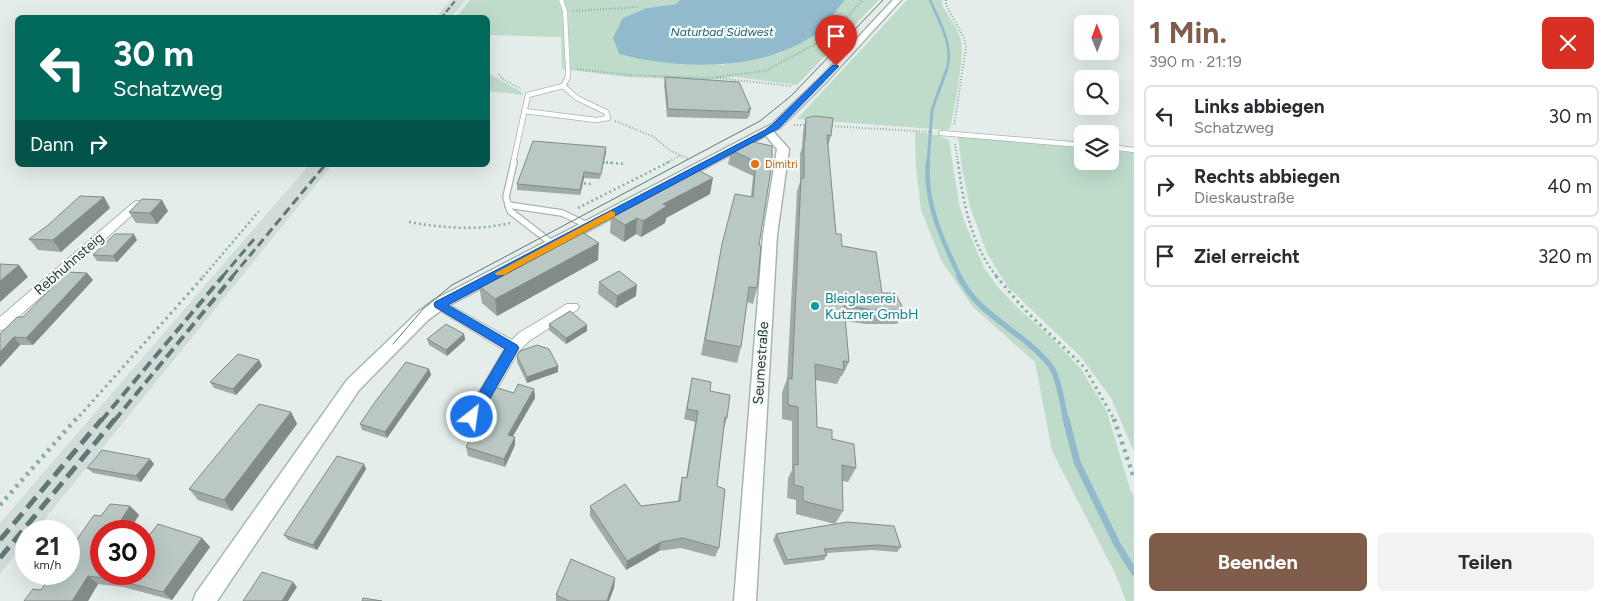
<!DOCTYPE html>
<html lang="de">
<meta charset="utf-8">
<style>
:root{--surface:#fff;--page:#f2f2f3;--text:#2b2b33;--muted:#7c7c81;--line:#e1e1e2;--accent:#805d4a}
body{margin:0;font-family:Figtree,sans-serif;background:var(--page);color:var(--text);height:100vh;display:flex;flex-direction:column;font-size:19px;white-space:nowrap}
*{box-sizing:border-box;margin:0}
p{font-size:16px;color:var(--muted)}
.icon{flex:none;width:28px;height:28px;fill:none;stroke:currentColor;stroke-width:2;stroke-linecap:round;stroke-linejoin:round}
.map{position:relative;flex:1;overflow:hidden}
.details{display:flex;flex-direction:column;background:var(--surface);width:475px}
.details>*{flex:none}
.top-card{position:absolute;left:15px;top:15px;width:475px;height:152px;border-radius:8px;box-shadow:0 5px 20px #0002;background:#00695c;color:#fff;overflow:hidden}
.needle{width:32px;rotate:359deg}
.tools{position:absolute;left:1074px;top:15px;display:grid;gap:10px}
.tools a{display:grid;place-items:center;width:45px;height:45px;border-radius:8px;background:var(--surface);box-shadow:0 5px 20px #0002;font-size:25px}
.speed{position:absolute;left:15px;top:520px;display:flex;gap:10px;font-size:25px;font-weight:700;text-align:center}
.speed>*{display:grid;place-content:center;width:65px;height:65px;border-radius:50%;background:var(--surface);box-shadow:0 5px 20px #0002;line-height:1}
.speed small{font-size:12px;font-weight:400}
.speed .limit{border:8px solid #d22;background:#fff;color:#111}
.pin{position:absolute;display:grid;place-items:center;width:42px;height:42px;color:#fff;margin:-51px -21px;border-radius:50% 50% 50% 0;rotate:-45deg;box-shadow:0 0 5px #0007}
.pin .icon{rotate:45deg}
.me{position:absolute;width:55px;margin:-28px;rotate:30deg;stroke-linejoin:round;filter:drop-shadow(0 0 4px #0008)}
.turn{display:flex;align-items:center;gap:18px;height:105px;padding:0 15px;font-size:22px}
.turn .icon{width:65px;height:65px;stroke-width:2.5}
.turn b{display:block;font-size:35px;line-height:42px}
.then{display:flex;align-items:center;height:48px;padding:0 15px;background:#0003;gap:10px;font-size:19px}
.round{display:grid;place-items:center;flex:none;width:52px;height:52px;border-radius:8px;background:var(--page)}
.headline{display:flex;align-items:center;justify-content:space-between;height:85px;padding:0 15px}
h1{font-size:30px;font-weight:700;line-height:38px;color:var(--accent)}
.cta{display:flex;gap:10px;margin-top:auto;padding:10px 15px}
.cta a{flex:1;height:58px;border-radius:8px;background:var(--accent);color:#fff;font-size:20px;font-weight:700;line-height:58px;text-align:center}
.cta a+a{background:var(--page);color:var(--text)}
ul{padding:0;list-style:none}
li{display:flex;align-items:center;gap:15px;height:62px;margin:0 10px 8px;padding:0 5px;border:2px solid var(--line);border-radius:8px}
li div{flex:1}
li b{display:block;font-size:19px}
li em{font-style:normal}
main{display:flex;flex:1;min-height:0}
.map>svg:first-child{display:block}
.built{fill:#d2dcd9}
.green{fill:#bfdccb}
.water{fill:#91bbcd}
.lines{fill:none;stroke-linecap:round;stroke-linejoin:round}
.stream-far4{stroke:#91bbcd;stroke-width:2.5}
.stream-far3{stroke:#91bbcd;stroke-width:3}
.stream-far2{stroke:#91bbcd;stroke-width:4.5}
.stream-far1{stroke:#91bbcd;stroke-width:5.5}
.stream{stroke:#91bbcd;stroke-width:7}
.service-far2-casing{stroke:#a7b5b2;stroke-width:5}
.service-far1-casing{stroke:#a7b5b2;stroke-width:6}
.service-casing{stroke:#a7b5b2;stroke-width:8}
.minor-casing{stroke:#a7b5b2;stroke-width:2}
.tertiary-casing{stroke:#a7b5b2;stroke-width:3}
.secondary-casing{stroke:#a3b7b3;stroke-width:3}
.path-far3{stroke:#87aea7;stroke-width:2;stroke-dasharray:1 2;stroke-linecap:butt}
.path-far2{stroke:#87aea7;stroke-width:2.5;stroke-dasharray:2 3;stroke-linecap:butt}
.path-far1{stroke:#87aea7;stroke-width:3;stroke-dasharray:2.5 4;stroke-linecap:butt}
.path{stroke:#87aea7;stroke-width:4.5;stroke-dasharray:3 5;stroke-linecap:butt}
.service-far2{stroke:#fff;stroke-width:4}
.service-far1{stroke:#fff;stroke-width:4.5}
.service{stroke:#fff;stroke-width:5.5}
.minor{fill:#fff;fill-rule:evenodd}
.tertiary{fill:#fff;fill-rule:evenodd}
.secondary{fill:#fff;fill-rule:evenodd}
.tram{stroke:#607875;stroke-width:1}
.rail-far3{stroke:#607875;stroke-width:2;stroke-dasharray:5.5 2.5;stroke-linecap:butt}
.rail-far2{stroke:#607875;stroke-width:3;stroke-dasharray:9 4.5;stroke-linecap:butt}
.rail-far1{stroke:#607875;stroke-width:4;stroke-dasharray:11 5.5;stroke-linecap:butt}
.rail{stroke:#607875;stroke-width:5;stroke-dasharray:14 7;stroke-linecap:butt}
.wall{fill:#a0aba8}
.shaded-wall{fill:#828b88}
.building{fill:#bac7c3;stroke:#828b88}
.route{fill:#1a73e8;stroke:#114b97}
.slow{fill:#f59e0b}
.food-dot{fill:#e8710a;stroke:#f5f9f8;stroke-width:2}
.culture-dot{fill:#0f9aa8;stroke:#f5f9f8;stroke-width:2}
.labels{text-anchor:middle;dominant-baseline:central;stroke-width:4.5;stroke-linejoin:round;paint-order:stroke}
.far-food-label{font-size:11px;fill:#c56008;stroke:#f5f9f8;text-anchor:start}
.far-water-label{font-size:12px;font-style:italic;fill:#235b75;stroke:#f5f9f8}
.street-label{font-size:14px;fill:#253d3a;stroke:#f5f9f8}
.culture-label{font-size:14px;fill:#0d838f;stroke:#f5f9f8;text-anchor:start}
</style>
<main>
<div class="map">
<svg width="1134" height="601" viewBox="0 0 1134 601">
<rect width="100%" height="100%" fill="#e4edea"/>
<!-- built -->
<g class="built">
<path d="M 451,0 L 466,0 L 451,17 L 436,17 Z"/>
<path d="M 309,165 L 332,165 L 35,531 L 26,531 L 26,541 L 0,574 L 0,523 Z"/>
</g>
<!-- green -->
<g class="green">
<path d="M 470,0 L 680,0 L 676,4 L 647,8 L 722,65 L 780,53 L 818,32 L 845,0 L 879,0 L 797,85 L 736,77 L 709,80 L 628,77 L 562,69 L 561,37 L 488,35 L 488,18 L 456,18 Z"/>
<path d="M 907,0 L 942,0 L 942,5 C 948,16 958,28 961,40 C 965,57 954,106 951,126 L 948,130 L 797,119 Z"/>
<path d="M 488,73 L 523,93 L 522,95 L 488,91 Z"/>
<path d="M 915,132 L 938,135 L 949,140 L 959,204 L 965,223 L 984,268 L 997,286 L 1020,310 L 1051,337 L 1081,369 L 1107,412 L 1130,489 L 1134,496 L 1134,601 L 1126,601 L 1115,573 L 1052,451 L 1035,362 L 972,306 L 941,260 L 921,210 L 916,167 Z"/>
<path d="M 960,136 L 1082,148 L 1082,161 L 1110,161 L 1110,151 L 1134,153 L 1134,452 L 1111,398 L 1081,357 L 1007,286 L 987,253 L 970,207 L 962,168 L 958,137 Z"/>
</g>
<!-- water -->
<path class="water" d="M 680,0 L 845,0 C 836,10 828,24 818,32 C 766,72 679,70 619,54 L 613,38 L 623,18 L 647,8 L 676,4 Z"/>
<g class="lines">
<!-- stream-far4 -->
<path class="stream-far4" d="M 930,0 C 940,23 955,47 946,72"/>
<!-- stream-far3 -->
<path class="stream-far3" d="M 928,163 L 932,110 L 946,71"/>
<!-- stream-far2 -->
<path class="stream-far2" d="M 928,162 C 924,202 943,242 960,277"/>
<!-- stream-far1 -->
<path class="stream-far1" d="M 959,276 C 979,318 1026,332 1052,368 C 1059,379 1063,407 1066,421"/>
<!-- stream -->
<path class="stream" d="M 1066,419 L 1077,462 L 1117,544 L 1134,572"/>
<defs>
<path id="service-far2" d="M 561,0 L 565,11 L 568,72"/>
<g id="service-far1">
<path d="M 524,111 L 596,120 L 608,118 L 606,112 L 577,98 L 563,86"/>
<path d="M 941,133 L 1082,145"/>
<path d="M 1110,147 L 1134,150"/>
<path d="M 513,163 L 528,95 L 563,86 L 568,77 L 568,71"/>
</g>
<g id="service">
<path d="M 514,162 L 506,197 L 510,211 L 554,245"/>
<path d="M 508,205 L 562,213 L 589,226"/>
</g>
<g id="minor">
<path d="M 138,201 L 144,204 L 142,206 L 5,329 L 0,330 L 0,317 L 134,202 Z"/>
<path d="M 439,299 L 512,340 L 519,333 L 567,304 L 577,304 L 579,307 L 577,310 L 529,341 L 518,352 L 478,422 L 472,424 L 466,422 L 464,417 L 504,350 L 434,307 L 432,304 L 434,301 Z"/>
</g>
<path id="tertiary" d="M 767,128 L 771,129 L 789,149 L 777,235 L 756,601 L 734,601 L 763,235 L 777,149 L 762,131 Z"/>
<path id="secondary" d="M 893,0 L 901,0 L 827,81 L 780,128 L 444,308 L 428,320 L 359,390 L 217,601 L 193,601 L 196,593 L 347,380 L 418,312 L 434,300 L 772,124 L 821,77 Z"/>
</defs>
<!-- service-far2 casing -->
<use href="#service-far2" class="service-far2-casing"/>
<!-- service-far1 casing -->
<use href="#service-far1" class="service-far1-casing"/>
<!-- service casing -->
<use href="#service" class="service-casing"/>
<!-- minor casing -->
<use href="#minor" class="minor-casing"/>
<!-- tertiary casing -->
<use href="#tertiary" class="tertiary-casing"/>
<!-- secondary casing -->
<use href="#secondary" class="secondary-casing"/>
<!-- path-far3 -->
<g class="path-far3">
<path d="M 946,0 L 946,5 L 964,38 L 966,47 L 954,126"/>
<path d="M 573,11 L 639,7"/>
<path d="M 577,69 L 628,75 L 708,78 L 765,71 L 827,38 L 863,0"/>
<path d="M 499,74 L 501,78 L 521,89"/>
<path d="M 717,78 L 792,86"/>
<path d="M 615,121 L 652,136 L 671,151 L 689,159"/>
<path d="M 794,125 L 808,125"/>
<path d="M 829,126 L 933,132"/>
<path d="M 955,144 L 958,163"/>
<path d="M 601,162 L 613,163"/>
<path d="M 666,163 L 680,156"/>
</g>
<!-- path-far2 -->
<g class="path-far2">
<path d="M 601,162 L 625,164"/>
<path d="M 958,162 C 963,202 971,245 997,277"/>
<path d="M 579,183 L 591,184"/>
<path d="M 578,208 L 669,162"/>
<path d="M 409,222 C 443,228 476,231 510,223"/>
<path d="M 203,277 L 259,211"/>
</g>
<!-- path-far1 -->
<g class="path-far1">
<path d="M 996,276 L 1024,309 L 1085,368 L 1115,421"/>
<path d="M 75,421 L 204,276"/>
</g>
<!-- path -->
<g class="path">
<path d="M 1114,419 L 1134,478"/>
<path d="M 0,505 L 76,419"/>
</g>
<!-- service-far2 -->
<use href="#service-far2" class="service-far2"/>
<!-- service-far1 -->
<use href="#service-far1" class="service-far1"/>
<!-- service -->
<use href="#service" class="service"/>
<!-- minor -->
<use href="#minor" class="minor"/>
<!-- tertiary -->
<use href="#tertiary" class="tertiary"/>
<!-- secondary -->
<use href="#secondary" class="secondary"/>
<!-- tram -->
<path class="tram" d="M 393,344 L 423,309 L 452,285 L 760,121 L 791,96 L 883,0"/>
<!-- rail-far3 -->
<path class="rail-far3" d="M 441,18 L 456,0"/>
<!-- rail-far2 -->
<g class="rail-far2">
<path d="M 222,277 L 255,238"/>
<path d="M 232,277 L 325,165"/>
</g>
<!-- rail-far1 -->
<g class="rail-far1">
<path d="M 101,421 L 223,276"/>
<path d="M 114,421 L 233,276"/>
</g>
<!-- rail -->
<g class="rail">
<path d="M 0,540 L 102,419"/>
<path d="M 0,558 L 115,419"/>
</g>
</g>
<!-- wall -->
<g class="wall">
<path d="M 665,77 L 751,109 L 749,117 L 748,117 L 747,119 L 667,117 L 664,84 Z"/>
<path d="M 806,118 L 831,136 L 828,146 L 836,234 L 842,246 L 882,293 L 904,310 L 897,324 L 865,324 L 845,321 L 849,362 L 842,376 L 841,376 L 837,384 L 815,380 L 817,427 L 832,439 L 856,468 L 848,482 L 842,481 L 843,511 L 835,524 L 901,547 L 897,552 L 872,550 L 827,553 L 827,555 L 824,560 L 784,565 L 773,540 L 776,534 L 835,524 L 796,514 L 796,500 L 787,498 L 788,478 L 792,470 L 792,421 L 782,419 L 782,392 L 787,379 L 797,191 L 800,182 L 800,154 L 802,147 L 803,131 Z"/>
<path d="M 772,146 L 759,245 L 757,288 L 753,304 L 747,302 L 741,347 L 737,363 L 701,355 L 722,244 L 751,196 L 753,176 L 728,164 L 731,150 Z"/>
<path d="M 606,152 L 600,179 L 584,178 L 580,195 L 517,190 L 517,184 Z"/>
<path d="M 710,194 L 666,218 L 665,223 L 641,237 L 636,234 L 624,242 L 610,233 L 611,216 Z"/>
<path d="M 104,197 L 110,208 L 61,252 L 38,250 L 29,239 Z"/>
<path d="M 168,211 L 157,224 L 136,223 L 129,212 Z"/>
<path d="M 137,240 L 117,262 L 97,261 L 93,255 Z"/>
<path d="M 598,260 L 497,316 L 482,303 L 479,286 Z"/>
<path d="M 87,273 L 93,280 L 33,345 L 20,345 L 0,367 L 0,334 Z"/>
<path d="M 599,282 L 636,296 L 616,308 L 598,294 Z"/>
<path d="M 549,324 L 587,325 L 587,331 L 566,344 L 549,330 Z"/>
<path d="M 464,334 L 465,340 L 447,356 L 429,345 L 427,339 Z"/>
<path d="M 517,356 L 558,366 L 558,372 L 527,383 L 517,362 Z"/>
<path d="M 259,360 L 262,366 L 236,395 L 214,388 L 210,382 Z"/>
<path d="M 429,369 L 431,375 L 387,438 L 362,430 L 360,424 Z"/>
<path d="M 692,378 L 710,391 L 727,418 L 724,428 L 717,486 L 719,548 L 715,557 L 681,548 L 659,551 L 626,570 L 590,516 L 590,506 L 641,506 L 678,501 L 680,487 L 682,477 L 686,478 L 695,422 L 684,419 Z"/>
<path d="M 534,389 L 535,398 L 513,436 L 515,445 L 505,467 L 468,456 L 466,447 L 485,413 L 484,406 L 514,393 Z"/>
<path d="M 291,412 L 297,424 L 232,511 L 198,500 L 189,489 Z"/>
<path d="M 150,459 L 154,464 L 141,482 L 93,473 L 87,468 Z"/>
<path d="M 364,464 L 366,469 L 317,550 L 288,540 L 284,535 Z"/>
<path d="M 130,506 L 139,515 L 129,531 L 101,531 L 101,574 L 202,538 L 210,547 L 172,600 L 123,587 L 98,584 L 88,601 L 24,601 L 41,590 L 101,516 Z"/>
<path d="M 615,578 L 614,588 L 609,601 L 556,601 L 556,595 Z"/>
</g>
<!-- shaded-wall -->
<g class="shaded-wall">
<path d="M 606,147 L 606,152 L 600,179 L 601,174 Z"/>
<path d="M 584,172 L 584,178 L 580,195 L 580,190 Z"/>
<path d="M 713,178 L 710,194 L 666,218 L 665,223 L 641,237 L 643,221 L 663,204 Z"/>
<path d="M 104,197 L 110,208 L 61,252 L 53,240 Z"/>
<path d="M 162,200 L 168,211 L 157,224 L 150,213 Z"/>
<path d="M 637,218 L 636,234 L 624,242 L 625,225 Z"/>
<path d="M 134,234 L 137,240 L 117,262 L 113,256 Z"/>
<path d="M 599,243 L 598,260 L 497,316 L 495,299 Z"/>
<path d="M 19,265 L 28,277 L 0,302 L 0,281 Z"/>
<path d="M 87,273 L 93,280 L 33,345 L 26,338 Z"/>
<path d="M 637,285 L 636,296 L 616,308 L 617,296 Z"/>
<path d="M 587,325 L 587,331 L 566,344 L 566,338 Z"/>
<path d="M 464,334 L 465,340 L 447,356 L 446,350 Z"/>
<path d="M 14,337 L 20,345 L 0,367 L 0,352 Z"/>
<path d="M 259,360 L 262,366 L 236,395 L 233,389 Z"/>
<path d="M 558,366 L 558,372 L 527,383 L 527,377 Z"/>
<path d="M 429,369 L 431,375 L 387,438 L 385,432 Z"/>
<path d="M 534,389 L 535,398 L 509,443 L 508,435 Z"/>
<path d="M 291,412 L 297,424 L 232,511 L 224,500 Z"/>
<path d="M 515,437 L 515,445 L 505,467 L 504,459 Z"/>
<path d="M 150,459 L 154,464 L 141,482 L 136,476 Z"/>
<path d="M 364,464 L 366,469 L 317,550 L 313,545 Z"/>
<path d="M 130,506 L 139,515 L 129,531 L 114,531 Z"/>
<path d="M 202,538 L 210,547 L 172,600 L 163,592 Z"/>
<path d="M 661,542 L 659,551 L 626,570 L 627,561 Z"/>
<path d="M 88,576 L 98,584 L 88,601 L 72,601 Z"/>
<path d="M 615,578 L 614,588 L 609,601 L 607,601 Z"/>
<path d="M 293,582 L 297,587 L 288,601 L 282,601 Z"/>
</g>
<!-- building -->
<g class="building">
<path d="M 665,77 L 739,82 L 751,109 L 748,109 L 749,112 L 668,109 Z"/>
<path d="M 814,116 L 833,118 L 831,136 L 827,135 L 836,234 L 841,234 L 842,246 L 876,252 L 882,293 L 895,293 L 904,310 L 872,310 L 844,305 L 849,362 L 843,361 L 844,370 L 815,364 L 817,427 L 832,430 L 832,439 L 854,444 L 856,468 L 842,465 L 843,511 L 803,501 L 803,487 L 794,485 L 794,464 L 798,465 L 798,407 L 788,405 L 788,378 L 792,379 L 801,178 L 804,178 L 804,141 L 805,141 L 806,118 Z"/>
<path d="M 533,141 L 606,147 L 601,174 L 584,172 L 580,190 L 517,184 Z"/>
<path d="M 749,141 L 772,146 L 772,163 L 759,245 L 761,246 L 757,288 L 749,287 L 741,347 L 705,340 L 722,244 L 735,194 L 753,197 L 756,162 L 731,150 Z"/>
<path d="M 696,169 L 713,178 L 663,204 L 667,206 L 643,221 L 637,218 L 625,225 L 611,216 Z"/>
<path d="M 80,196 L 104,197 L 53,240 L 29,239 L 47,226 Z"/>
<path d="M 142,199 L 162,200 L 150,213 L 129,212 Z"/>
<path d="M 582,232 L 599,243 L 495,299 L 479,286 Z"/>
<path d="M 115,234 L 134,234 L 113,256 L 93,255 Z"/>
<path d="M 0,264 L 19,265 L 0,281 Z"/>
<path d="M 619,271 L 637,285 L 617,296 L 599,282 Z"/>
<path d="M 67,272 L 87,273 L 26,338 L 14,337 L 0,352 L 0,334 L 17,317 L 23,317 Z"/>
<path d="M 570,311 L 587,325 L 566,338 L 549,324 Z"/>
<path d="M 446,324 L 464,334 L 446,350 L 427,339 Z"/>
<path d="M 537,345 L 549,349 L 558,366 L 527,377 L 517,356 L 520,351 Z"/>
<path d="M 238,354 L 259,360 L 233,389 L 210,382 Z"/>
<path d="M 406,362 L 429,369 L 385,432 L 360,424 L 375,402 Z"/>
<path d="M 692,378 L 711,382 L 710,391 L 730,395 L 727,418 L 725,417 L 717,486 L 725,489 L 719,548 L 683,538 L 661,542 L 627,561 L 590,506 L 625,484 L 641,506 L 680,501 L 682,477 L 687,478 L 698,411 L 687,409 Z"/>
<path d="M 518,384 L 534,389 L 508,435 L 515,437 L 504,459 L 466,447 L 488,407 L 484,406 L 494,387 L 514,393 Z"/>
<path d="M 259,404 L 291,412 L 224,500 L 189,489 Z"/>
<path d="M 102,450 L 150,459 L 136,476 L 87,468 Z"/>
<path d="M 337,456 L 364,464 L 313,545 L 284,535 Z"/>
<path d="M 110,504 L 130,506 L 114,531 L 101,531 L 101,551 L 98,555 L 101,555 L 101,574 L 144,574 L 144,542 L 158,524 L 202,538 L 163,592 L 113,579 L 88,576 L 72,601 L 24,601 L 33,589 L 41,590 L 52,574 L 69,574 L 69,551 L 94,515 L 101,516 Z"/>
<path d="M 847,522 L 894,526 L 901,547 L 876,545 L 824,549 L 827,555 L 787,560 L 776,534 Z"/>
<path d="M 571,559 L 615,578 L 607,601 L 569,601 L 556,595 Z"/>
<path d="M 262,572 L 293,582 L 282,601 L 243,601 Z"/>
<path d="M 363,598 L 382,601 L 362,601 Z"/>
</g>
<!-- route -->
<path class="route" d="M 833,65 L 839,66 L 779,128 L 770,133 L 448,305 L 517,345 L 519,348 L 477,421 L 472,423 L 467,421 L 465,417 L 467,413 L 505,349 L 435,307 L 434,304 L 435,302 L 765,130 L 773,124 Z"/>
<!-- slow -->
<path class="slow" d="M 611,211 L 615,212 L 615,216 L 504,275 L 496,275 L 495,273 Z"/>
<!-- markers -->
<circle class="food-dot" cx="755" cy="164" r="5"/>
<circle class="culture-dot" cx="815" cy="306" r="5"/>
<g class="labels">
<!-- far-food labels -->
<g class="far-food-label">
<text x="765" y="164">Dimitri</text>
</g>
<!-- far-water labels -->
<g class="far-water-label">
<text x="722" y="32">Naturbad Südwest</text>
</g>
<!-- street labels -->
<g class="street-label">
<text transform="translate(69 264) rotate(-41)">Rebhuhnsteig</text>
<text transform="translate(761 363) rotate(-86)">Seumestraße</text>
</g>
<!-- culture labels -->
<g class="culture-label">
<text x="825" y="298">Bleiglaserei<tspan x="825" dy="16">Kutzner GmbH</tspan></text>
</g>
</g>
</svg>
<div class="tools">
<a><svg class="needle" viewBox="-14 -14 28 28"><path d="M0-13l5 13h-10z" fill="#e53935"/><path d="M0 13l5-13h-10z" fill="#7c7c81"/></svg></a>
<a><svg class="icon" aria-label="search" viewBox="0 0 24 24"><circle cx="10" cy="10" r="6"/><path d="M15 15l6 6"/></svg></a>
<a><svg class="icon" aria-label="layers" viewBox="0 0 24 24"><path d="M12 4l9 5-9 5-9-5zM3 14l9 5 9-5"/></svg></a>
</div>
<div class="speed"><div>21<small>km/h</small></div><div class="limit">30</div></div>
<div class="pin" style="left:836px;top:66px;background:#d93025"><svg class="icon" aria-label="arrive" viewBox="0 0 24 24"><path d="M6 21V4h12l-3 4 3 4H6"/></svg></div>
<svg class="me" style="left:472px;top:417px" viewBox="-20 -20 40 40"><circle r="17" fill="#1a73e8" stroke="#fff" stroke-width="3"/><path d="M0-11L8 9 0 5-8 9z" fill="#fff"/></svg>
<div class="top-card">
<div class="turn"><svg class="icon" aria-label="left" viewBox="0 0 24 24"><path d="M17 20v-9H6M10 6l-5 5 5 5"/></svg><div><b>30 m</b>Schatzweg</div></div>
<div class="then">Dann<svg class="icon" aria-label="right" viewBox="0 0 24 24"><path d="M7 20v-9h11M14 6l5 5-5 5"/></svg></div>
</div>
</div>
<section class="details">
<div class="headline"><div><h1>1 Min.</h1><p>390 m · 21:19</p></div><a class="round" style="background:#d93025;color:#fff"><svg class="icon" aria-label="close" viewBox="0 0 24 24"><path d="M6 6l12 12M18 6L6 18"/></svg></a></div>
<ul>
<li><svg class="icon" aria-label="left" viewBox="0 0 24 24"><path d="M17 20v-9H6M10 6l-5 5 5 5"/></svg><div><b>Links abbiegen</b><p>Schatzweg</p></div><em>30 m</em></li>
<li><svg class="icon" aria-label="right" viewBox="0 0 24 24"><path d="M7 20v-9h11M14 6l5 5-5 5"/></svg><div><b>Rechts abbiegen</b><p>Dieskaustraße</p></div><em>40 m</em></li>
<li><svg class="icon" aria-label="arrive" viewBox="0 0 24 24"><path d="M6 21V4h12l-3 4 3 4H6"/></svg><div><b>Ziel erreicht</b></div><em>320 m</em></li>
</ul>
<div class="cta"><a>Beenden</a><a>Teilen</a></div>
</section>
</main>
